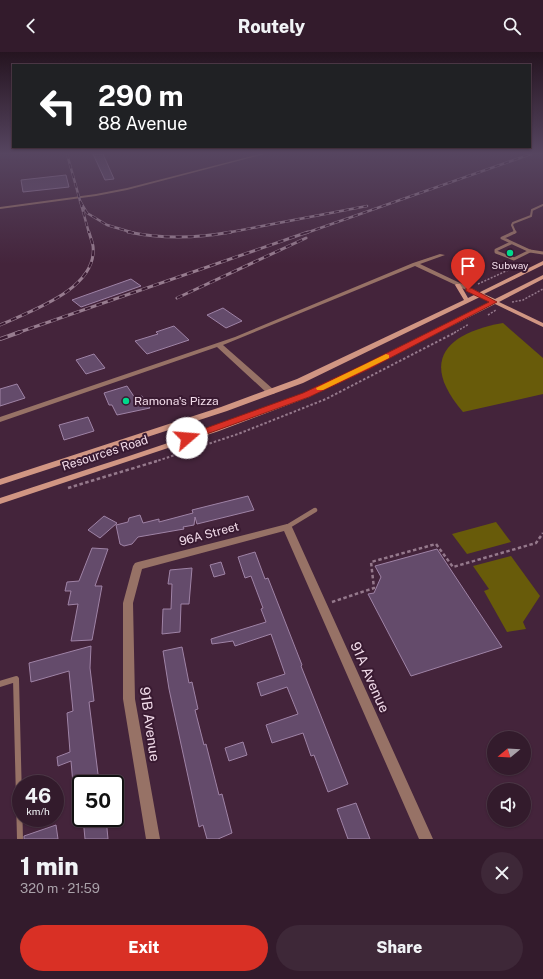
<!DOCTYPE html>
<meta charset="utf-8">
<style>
:root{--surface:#331b2c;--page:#3e2838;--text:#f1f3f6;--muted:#a9a1a9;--line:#4e3948;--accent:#d93025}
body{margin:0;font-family:"Public Sans",sans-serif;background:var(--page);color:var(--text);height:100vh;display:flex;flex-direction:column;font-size:15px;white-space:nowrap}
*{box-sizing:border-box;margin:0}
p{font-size:13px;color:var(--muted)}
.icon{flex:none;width:22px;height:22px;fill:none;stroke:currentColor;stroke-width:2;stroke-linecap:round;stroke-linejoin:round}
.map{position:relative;height:787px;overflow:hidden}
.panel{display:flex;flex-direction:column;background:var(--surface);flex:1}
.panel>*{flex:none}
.hud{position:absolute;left:12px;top:12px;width:519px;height:84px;border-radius:0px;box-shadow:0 1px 3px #0004,0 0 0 1px var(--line);background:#202124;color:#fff;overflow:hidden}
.needle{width:26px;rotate:252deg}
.controls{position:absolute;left:487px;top:679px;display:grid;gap:8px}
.controls a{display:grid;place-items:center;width:44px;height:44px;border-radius:50%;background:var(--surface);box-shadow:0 1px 3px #0004,0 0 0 1px var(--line);font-size:20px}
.speed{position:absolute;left:12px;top:723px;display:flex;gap:8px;font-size:20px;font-weight:700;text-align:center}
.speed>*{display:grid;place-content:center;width:52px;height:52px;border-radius:50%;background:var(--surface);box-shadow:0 1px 3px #0004,0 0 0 1px var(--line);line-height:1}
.speed small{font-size:10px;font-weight:400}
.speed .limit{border:2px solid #111;border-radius:6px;background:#fff;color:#111}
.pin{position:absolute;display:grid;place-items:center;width:34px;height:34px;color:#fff;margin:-41px -17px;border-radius:50% 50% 50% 0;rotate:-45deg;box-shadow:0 0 4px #0007}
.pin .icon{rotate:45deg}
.me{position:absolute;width:44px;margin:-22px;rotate:72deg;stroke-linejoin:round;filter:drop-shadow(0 0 3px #0008)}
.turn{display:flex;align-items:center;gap:14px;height:84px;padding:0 20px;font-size:18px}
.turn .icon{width:52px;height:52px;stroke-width:2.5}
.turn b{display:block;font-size:28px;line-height:34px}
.round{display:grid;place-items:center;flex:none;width:42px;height:42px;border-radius:21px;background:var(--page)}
.summary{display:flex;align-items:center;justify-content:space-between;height:68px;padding:0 20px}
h1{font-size:24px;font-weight:800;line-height:30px}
.action{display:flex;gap:8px;margin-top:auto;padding:8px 20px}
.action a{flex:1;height:46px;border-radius:24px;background:var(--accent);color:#fff;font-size:16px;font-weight:800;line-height:46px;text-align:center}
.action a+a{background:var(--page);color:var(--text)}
header{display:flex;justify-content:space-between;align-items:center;height:52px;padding:0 20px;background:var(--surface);font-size:18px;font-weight:800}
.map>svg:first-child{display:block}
.green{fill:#685b0a}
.building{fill:#644b6b;stroke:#9f83a6}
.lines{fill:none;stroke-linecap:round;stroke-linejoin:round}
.path-far2{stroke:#95798c;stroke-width:1.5;stroke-dasharray:2 1.5;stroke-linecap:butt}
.path-far1{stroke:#95798c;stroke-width:2;stroke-dasharray:2.5 2;stroke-linecap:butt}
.path{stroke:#95798c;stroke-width:2.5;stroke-dasharray:3.5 2.5;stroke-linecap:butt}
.lane-far3{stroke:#977266;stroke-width:2}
.lane-far2{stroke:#977266;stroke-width:3}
.lane-far1{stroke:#977266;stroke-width:4.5}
.lane{stroke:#977266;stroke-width:6}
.street{fill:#977266;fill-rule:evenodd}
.secondary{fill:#d19683;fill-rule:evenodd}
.rail-far2-casing{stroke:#977c8f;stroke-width:2.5}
.rail-far1-casing{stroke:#977c8f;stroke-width:3}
.rail-casing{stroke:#977c8f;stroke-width:4}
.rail-far2{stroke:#391a31;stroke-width:1.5;stroke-dasharray:5;stroke-linecap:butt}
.rail-far1{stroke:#391a31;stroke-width:2;stroke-dasharray:6;stroke-linecap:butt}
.rail{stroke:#391a31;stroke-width:2.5;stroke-dasharray:8;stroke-linecap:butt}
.route{fill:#d93025;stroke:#8d1f18}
.slow{fill:#f59e0b}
.poi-dot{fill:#00d98c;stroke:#391a31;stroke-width:1.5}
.labels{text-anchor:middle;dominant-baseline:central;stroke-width:4;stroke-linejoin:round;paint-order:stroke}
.far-poi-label{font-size:10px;fill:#f2dcea;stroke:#391a31}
.poi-label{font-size:12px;fill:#f2dcea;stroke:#391a31;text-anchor:start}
.street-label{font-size:12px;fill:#f2dcea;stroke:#391a31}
.near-street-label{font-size:14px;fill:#f2dcea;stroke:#391a31}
</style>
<header><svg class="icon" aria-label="back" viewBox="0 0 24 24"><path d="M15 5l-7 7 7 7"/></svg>Routely<svg class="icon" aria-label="search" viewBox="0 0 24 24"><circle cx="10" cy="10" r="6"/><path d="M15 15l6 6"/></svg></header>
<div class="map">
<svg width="543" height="787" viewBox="0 0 543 787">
<rect width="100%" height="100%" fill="#44243b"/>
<!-- green -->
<g class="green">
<path d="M 503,271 L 543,306 L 543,342 L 463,360 C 419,309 446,281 503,271 Z"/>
<path d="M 496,470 L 511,490 L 467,502 L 452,482 Z"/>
<path d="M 511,504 L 540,544 L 523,570 L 526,577 L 507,580 L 484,539 L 489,537 L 473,514 Z"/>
</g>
<!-- building -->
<g class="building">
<path d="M 93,102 L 103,102 L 114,127 L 105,128 Z"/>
<path d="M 66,123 L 69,135 L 23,140 L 21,128 Z"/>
<path d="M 131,227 L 141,234 L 81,255 L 72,248 Z"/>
<path d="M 223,256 L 242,269 L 226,276 L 207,263 Z"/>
<path d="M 174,274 L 189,288 L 147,302 L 135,289 L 158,282 L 156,280 Z"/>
<path d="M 94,302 L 105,316 L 86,322 L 76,308 Z"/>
<path d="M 17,332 L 25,346 L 0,354 L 0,337 Z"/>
<path d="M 127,334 L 135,346 L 142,344 L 150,356 L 117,363 L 112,353 L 109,353 L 104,341 Z"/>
<path d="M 88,365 L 94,379 L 64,388 L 59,373 Z"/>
<path d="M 248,444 L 254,458 L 197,472 L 195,465 L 194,473 L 183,475 L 184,477 L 138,485 L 132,492 L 124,494 L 120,492 L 116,473 L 128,470 L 129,466 L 140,463 L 143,471 L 159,467 L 159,470 L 193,461 L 192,458 Z"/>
<path d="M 104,464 L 117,471 L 100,486 L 88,478 Z"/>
<path d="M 92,496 L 108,497 L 95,534 L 102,534 L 92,588 L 71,589 L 78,552 L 68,553 L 71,539 L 65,539 L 67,530 L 79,529 Z"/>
<path d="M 437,497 L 502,595 L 411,624 L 368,542 L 374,541 L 381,525 L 375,514 Z"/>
<path d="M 255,500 L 265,527 L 268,526 L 302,613 L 301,614 L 348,732 L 328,740 L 314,703 L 311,704 L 303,681 L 272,691 L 266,673 L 298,662 L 287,635 L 261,644 L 257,631 L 285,622 L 271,582 L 235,594 L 233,589 L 212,592 L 211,587 L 266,570 L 261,557 L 263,556 L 251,524 L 245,526 L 238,505 Z"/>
<path d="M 221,510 L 225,522 L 214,525 L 210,513 Z"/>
<path d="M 192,516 L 189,552 L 181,552 L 180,580 L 162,582 L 163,557 L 171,557 L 172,532 L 168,532 L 170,518 Z"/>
<path d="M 91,594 L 90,616 L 94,649 L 89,650 L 99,730 L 91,732 L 73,732 L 71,709 L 58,714 L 57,705 L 70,700 L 67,661 L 73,659 L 69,619 L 31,630 L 29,611 Z"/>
<path d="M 182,595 L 189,631 L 192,630 L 198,657 L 195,658 L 204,693 L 206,692 L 219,743 L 222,742 L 232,781 L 218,787 L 207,787 L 203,773 L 199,775 L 169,637 L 163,599 Z"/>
<path d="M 243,690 L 247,703 L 229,709 L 225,696 Z"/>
<path d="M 356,751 L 370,787 L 348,787 L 337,757 Z"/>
<path d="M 83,766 L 106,766 L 108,787 L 85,787 Z"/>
<path d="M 56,773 L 58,787 L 24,787 L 24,784 Z"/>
</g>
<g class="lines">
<!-- path-far2 -->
<g class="path-far2">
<path d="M 478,232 L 517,214"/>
<path d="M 512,250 L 523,248 L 543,237"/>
<path d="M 488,263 L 496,258"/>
<path d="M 454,281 L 469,272"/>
</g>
<!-- path-far1 -->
<path class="path-far1" d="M 154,410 L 238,382 L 326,347 L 456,280"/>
<!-- path -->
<g class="path">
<path d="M 68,436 L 157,409"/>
<path d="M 332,550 L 374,536 L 371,510 L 436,492 L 453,515 L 536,491 L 543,481"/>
</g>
<!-- lane-far3 -->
<path class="lane-far3" d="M 514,181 L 515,180 L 512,173 L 513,171 L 531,164 L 532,158 L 543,153"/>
<!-- lane-far2 -->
<g class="lane-far2">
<path d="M 515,180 L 502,186 L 530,199 L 543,201"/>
<path d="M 511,191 L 496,198 L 496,200 L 514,207 L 530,199"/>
</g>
<!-- lane-far1 -->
<path class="lane-far1" d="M 287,475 L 315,458"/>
<!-- lane -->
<path class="lane" d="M 0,632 L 16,627 L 20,787"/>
<!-- street -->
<g class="street">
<path d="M 260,102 L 265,102 L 127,138 L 96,144 L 0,157 L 0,155 L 96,142 L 127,136 Z"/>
<path d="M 440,202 L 445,203 L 420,212 L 481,241 L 481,243 L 477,243 L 415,214 L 223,293 L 274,338 L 275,340 L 274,342 L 268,342 L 217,295 L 0,370 L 0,365 L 235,285 L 413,211 Z"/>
<path d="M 287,472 L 290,473 L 292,475 L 433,787 L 419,787 L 284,479 L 142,517 L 133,551 L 135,647 L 160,787 L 146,787 L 123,647 L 123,551 L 133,514 L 135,511 L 138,510 Z"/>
</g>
<!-- secondary -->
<path class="secondary" d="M 543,209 L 543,213 L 484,242 L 495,247 L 543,223 L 543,227 L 499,250 L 543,271 L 543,275 L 495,252 L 368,316 L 309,345 L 219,379 L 0,452 L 0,446 C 101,412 204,382 303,342 C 367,315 428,281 490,250 L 480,245 L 381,293 L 303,331 L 227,359 L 0,433 L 0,427 L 221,355 L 297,327 L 464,248 L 455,233 L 456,232 L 460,232 L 468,246 Z"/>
<defs>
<g id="rail-far2">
<path d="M 67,102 L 89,181"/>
<path d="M 80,149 L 87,161 L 107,173 L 134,181"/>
<path d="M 226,181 L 367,154"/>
<path d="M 306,181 L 531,102"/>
</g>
<g id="rail-far1">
<path d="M 128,180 C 162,187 198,186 231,180"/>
<path d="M 177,246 L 306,186"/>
<path d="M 0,273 C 30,259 98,237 93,194 C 92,189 90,184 89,180"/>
<path d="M 17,281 L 308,180"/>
</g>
<path id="rail" d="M 0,287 L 20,280"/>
</defs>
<!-- rail-far2 casing -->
<use href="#rail-far2" class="rail-far2-casing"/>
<!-- rail-far1 casing -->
<use href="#rail-far1" class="rail-far1-casing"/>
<!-- rail casing -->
<use href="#rail" class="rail-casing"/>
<!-- rail-far2 -->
<use href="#rail-far2" class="rail-far2"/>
<!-- rail-far1 -->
<use href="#rail-far1" class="rail-far1"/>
<!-- rail -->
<use href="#rail" class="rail"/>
</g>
<!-- sky -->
<linearGradient id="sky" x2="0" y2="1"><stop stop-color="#251420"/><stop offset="0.48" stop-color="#564560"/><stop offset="1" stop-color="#564560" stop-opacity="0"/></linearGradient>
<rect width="543" height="212" fill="url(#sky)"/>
<!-- route -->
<path class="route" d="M 466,236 L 471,236 L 497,250 L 369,317 L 309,345 L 190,388 L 187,389 L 183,386 L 184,384 L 303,341 L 363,313 L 489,250 L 466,239 Z"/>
<!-- slow -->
<path class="slow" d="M 386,302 L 389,303 L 389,306 L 323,338 L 317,338 L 316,336 Z"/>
<!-- markers -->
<g class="poi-dot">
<circle cx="510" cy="201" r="4"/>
<circle cx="126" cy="349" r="4"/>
</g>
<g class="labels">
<!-- far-poi labels -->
<g class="far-poi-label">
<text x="510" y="213">Subway</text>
</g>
<!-- poi labels -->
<g class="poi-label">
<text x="134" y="349">Ramona's Pizza</text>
</g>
<!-- street labels -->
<g class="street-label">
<text transform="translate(105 401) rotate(-18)">Resources Road</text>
<text transform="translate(209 482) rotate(-15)">96A Street</text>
</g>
<!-- near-street labels -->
<g class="near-street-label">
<text transform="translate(370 625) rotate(66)">91A Avenue</text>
<text transform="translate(150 672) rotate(82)">91B Avenue</text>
</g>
</g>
</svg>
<div class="controls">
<a><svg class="needle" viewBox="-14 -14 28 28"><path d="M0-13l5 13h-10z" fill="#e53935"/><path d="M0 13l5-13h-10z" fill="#a9a1a9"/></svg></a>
<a><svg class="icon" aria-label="sound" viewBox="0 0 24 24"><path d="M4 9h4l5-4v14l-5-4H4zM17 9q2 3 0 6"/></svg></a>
</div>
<div class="speed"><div>46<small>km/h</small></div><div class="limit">50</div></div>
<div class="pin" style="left:468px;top:238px;background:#d93025"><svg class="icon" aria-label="arrive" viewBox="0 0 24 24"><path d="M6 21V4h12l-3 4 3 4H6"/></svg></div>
<svg class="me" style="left:187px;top:386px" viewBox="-20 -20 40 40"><circle r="19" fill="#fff"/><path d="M0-13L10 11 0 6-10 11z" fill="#d93025"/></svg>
<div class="hud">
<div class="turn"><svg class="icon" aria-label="left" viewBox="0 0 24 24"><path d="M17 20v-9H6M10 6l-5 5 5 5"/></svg><div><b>290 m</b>88 Avenue</div></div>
</div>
</div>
<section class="panel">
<div class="summary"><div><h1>1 min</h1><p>320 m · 21:59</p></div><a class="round"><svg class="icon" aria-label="close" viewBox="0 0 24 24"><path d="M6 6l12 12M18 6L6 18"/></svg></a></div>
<div class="action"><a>Exit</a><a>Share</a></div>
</section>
